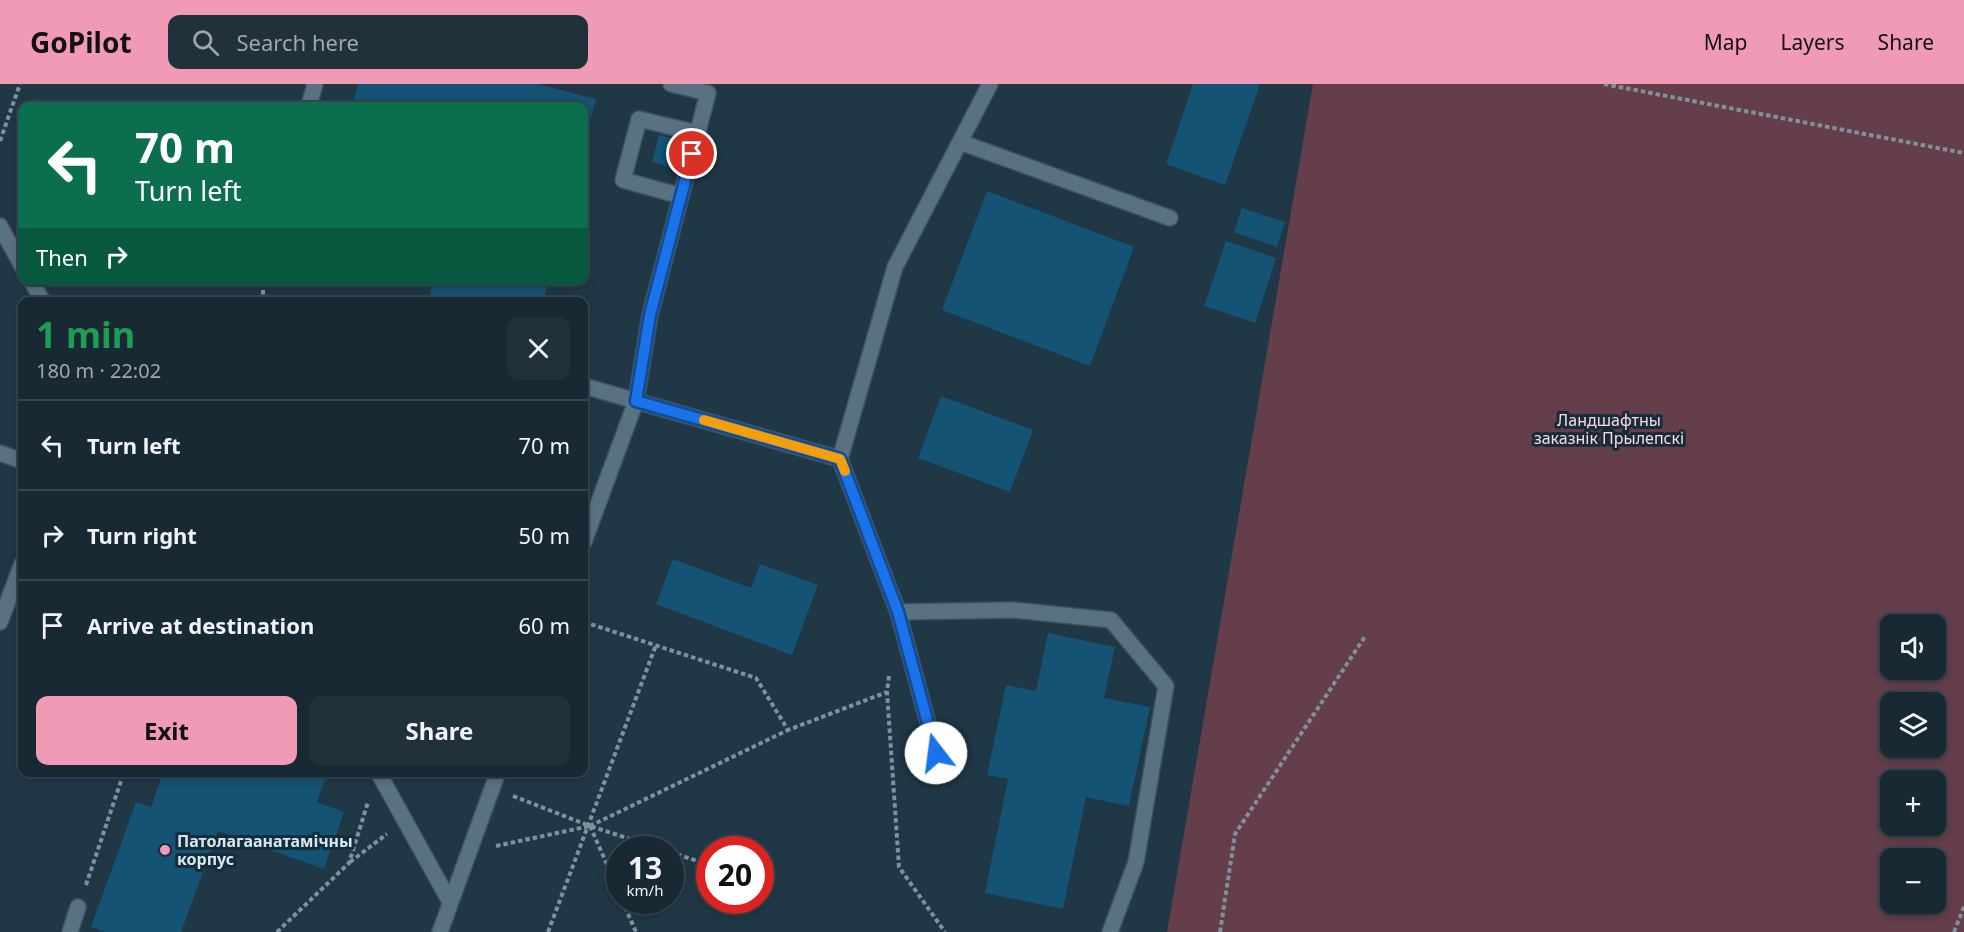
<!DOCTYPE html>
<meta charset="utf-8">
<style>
:root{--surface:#182934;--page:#21313c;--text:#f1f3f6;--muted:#9fa6ac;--line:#36454f;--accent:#f09ab6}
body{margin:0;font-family:"Noto Sans",sans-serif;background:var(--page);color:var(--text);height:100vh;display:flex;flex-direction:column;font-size:22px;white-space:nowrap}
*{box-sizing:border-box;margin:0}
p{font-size:20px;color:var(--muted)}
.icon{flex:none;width:33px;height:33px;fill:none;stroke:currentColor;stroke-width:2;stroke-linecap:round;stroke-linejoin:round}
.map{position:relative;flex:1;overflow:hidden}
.sheet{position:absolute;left:18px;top:213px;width:570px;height:480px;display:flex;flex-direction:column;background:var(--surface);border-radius:12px;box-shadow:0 3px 9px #0003,0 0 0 2px var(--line)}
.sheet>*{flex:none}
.banner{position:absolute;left:18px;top:18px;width:570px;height:183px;border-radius:12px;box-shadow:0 3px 9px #0003,0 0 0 2px var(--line);background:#0b6e4f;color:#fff;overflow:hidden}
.controls{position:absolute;left:1880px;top:530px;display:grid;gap:12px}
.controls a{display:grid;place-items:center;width:66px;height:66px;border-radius:12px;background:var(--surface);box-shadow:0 3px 9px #0003,0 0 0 2px var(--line);font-size:30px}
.speed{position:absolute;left:606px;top:752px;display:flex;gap:12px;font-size:30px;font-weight:700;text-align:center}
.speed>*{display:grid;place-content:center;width:78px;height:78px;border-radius:50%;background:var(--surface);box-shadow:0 3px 9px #0003,0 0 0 2px var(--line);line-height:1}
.speed small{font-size:15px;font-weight:400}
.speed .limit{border:9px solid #d22;background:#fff;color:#111}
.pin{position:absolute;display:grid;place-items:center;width:51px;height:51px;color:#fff;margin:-26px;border:3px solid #fff;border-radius:50%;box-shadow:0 2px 6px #0007}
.me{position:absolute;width:66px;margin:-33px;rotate:345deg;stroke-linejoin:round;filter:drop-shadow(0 0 4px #0008)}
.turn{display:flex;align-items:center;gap:21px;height:126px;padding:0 18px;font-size:27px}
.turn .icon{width:78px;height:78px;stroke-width:2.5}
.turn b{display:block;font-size:42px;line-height:51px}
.then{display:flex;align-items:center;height:57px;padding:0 18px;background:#0003;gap:12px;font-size:22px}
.round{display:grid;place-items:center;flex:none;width:63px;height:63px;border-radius:12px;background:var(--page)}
.summary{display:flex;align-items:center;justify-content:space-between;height:102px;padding:0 18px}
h1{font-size:36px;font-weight:700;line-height:45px;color:#1e9e55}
.cta{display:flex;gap:12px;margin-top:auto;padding:12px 18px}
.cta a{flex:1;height:69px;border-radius:12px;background:var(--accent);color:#111;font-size:24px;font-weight:700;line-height:69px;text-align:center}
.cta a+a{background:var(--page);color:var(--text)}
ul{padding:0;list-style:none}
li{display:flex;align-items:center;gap:18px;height:90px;padding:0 18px;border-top:2px solid var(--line)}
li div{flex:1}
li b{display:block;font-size:22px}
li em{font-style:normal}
header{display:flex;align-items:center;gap:36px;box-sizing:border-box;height:84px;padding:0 30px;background:var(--accent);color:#111}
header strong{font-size:28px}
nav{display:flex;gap:33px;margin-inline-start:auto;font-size:21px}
.search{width:420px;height:54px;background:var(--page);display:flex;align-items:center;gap:15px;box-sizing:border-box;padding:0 21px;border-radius:12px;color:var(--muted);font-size:22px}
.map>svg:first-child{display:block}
.green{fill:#643e4a;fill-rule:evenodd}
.building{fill:#145373}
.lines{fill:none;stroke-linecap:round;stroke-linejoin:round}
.lane-casing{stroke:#3e525e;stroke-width:18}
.path{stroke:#7f919c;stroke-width:4;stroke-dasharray:4.5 3;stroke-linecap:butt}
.lane{stroke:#597282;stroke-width:15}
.route-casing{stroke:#114b97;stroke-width:15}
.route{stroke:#1a73e8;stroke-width:10}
.slow{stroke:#f59e0b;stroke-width:10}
.poi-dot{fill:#f09ab6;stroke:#152c3a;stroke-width:2}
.labels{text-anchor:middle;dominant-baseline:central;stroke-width:6;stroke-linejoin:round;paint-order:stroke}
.park-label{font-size:16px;fill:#fed8e3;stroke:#152c3a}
.poi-label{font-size:16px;font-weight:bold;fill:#d9e7f0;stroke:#152c3a;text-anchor:start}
</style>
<header>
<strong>GoPilot</strong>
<div class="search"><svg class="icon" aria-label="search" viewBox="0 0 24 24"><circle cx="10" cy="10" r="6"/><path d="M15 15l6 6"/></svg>Search here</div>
<nav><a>Map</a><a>Layers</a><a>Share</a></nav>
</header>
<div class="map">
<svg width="1964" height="848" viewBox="0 0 1964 848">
<rect width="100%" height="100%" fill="#203745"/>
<!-- green -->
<path class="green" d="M 1313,0 L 1964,0 L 1964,848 L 1167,848 ZM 1890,540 L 1935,540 L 1935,585 L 1890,585 ZM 1890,618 L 1935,618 L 1935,663 L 1890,663 ZM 1890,696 L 1935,696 L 1935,741 L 1890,741 ZM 1890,774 L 1935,774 L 1935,819 L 1890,819 Z"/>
<!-- building -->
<g class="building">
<path d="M 358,0 L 537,0 L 596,15 L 584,59 L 584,22 L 352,22 Z"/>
<path d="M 1193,0 L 1260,0 L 1225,101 L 1166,80 Z"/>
<path d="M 659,51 L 683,57 L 676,85 L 652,78 Z"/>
<path d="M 987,107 L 1134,163 L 1090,282 L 942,226 Z"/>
<path d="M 1242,124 L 1285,138 L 1277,163 L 1234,148 Z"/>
<path d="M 1226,157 L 1276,174 L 1255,239 L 1204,222 Z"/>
<path d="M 433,196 L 549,196 L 543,218 L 428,218 Z"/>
<path d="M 941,312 L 1033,346 L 1010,408 L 918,374 Z"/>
<path d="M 673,475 L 751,504 L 760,480 L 818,501 L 792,571 L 656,520 Z"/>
<path d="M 1048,549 L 1115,563 L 1104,614 L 1150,623 L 1129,722 L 1086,713 L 1063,825 L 985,809 L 1008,695 L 987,691 L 1006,601 L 1036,607 Z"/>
<path d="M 147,688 L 313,688 L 326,693 L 317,718 L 344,728 L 324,785 L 218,747 L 181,848 L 105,848 L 91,843 L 136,718 L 151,723 L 161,694 Z"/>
</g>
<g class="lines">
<defs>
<g id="lane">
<path d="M 671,0 L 708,9 L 650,231 L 636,317 L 840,375 L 895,183 L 990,0"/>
<path d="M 309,22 L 315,0"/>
<path d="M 960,58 L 1170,134"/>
<path d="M 681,112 L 623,96 L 639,35 L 697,49"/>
<path d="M 0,142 L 22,182"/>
<path d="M 31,196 L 43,218"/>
<path d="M 584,302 L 636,317 L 584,458"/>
<path d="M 0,369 L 22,377"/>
<path d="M 840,375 L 898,528 L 936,669"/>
<path d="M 898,528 L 1013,526 L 1111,536 L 1166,602 L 1136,778 L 1110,848"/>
<path d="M 0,538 L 22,480"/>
<path d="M 378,688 L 450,818"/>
<path d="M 70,848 L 78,823"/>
<path d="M 440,848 L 498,688"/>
</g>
</defs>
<!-- lane casing -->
<use href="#lane" class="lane-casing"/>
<!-- path -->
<g class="path">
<path d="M 1604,0 L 1964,69"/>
<path d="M 0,57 L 20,0"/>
<path d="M 263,218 L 263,196"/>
<path d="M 584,538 L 756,594 L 788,646 L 887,608"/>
<path d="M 889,592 L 887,608 L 899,783 L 945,848"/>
<path d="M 513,712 L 590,742 L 788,646"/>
<path d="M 590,742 L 620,810"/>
<path d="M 496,762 L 590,742 L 661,765"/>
<path d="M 670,768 L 710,781"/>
<path d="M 350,778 L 387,750"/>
<path d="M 86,801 L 124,688"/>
<path d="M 622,816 L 636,848"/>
<path d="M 277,848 L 349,779 L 368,718"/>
<path d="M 548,848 L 656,561"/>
<path d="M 1220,848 L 1235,750 L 1366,551"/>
<path d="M 1954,848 L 1964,823"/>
</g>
<!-- lane -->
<use href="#lane" class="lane"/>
</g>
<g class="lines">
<defs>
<path id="route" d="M 692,70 L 650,231 L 636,317 L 840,375 L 898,528 L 936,669"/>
</defs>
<!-- route casing -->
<use href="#route" class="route-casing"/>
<!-- route -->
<use href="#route" class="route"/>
<!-- slow -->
<path class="slow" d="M 704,336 L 840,375 L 845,387"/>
</g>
<!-- markers -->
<circle class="poi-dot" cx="165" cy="766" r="6"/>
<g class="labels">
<!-- park labels -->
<g class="park-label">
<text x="1609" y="336">Ландшафтны<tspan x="1609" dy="18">заказнік Прылепскі</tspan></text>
</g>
<!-- poi labels -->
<g class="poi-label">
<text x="177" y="757">Патолагаанатамічны<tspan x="177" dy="18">корпус</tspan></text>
</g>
</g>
</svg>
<div class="controls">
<a><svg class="icon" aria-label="sound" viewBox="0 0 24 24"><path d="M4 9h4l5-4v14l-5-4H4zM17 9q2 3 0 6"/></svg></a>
<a><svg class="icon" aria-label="layers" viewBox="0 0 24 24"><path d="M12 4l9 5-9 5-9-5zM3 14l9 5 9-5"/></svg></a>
<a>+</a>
<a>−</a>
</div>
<div class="speed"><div>13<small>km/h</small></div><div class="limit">20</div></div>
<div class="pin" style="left:692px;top:70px;background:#d93025"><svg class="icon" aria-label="arrive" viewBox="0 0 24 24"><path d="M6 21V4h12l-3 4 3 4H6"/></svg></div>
<svg class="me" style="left:936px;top:669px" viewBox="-20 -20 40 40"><circle r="19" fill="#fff"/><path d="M0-13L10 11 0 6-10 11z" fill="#1a73e8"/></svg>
<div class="banner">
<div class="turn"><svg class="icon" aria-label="left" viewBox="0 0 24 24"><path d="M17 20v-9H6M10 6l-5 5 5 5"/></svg><div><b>70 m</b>Turn left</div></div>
<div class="then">Then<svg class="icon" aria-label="right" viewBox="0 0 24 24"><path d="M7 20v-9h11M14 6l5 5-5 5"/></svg></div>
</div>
<section class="sheet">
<div class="summary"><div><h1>1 min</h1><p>180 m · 22:02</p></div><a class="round"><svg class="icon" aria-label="close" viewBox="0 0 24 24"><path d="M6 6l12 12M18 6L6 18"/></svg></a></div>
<ul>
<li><svg class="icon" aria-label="left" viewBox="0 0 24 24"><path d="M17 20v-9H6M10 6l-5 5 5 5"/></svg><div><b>Turn left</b></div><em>70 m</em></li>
<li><svg class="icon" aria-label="right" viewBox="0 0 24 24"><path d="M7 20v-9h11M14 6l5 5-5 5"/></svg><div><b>Turn right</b></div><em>50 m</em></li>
<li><svg class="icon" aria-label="arrive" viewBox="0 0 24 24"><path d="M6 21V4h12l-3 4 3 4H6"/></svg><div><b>Arrive at destination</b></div><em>60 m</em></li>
</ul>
<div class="cta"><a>Exit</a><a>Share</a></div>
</section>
</div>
